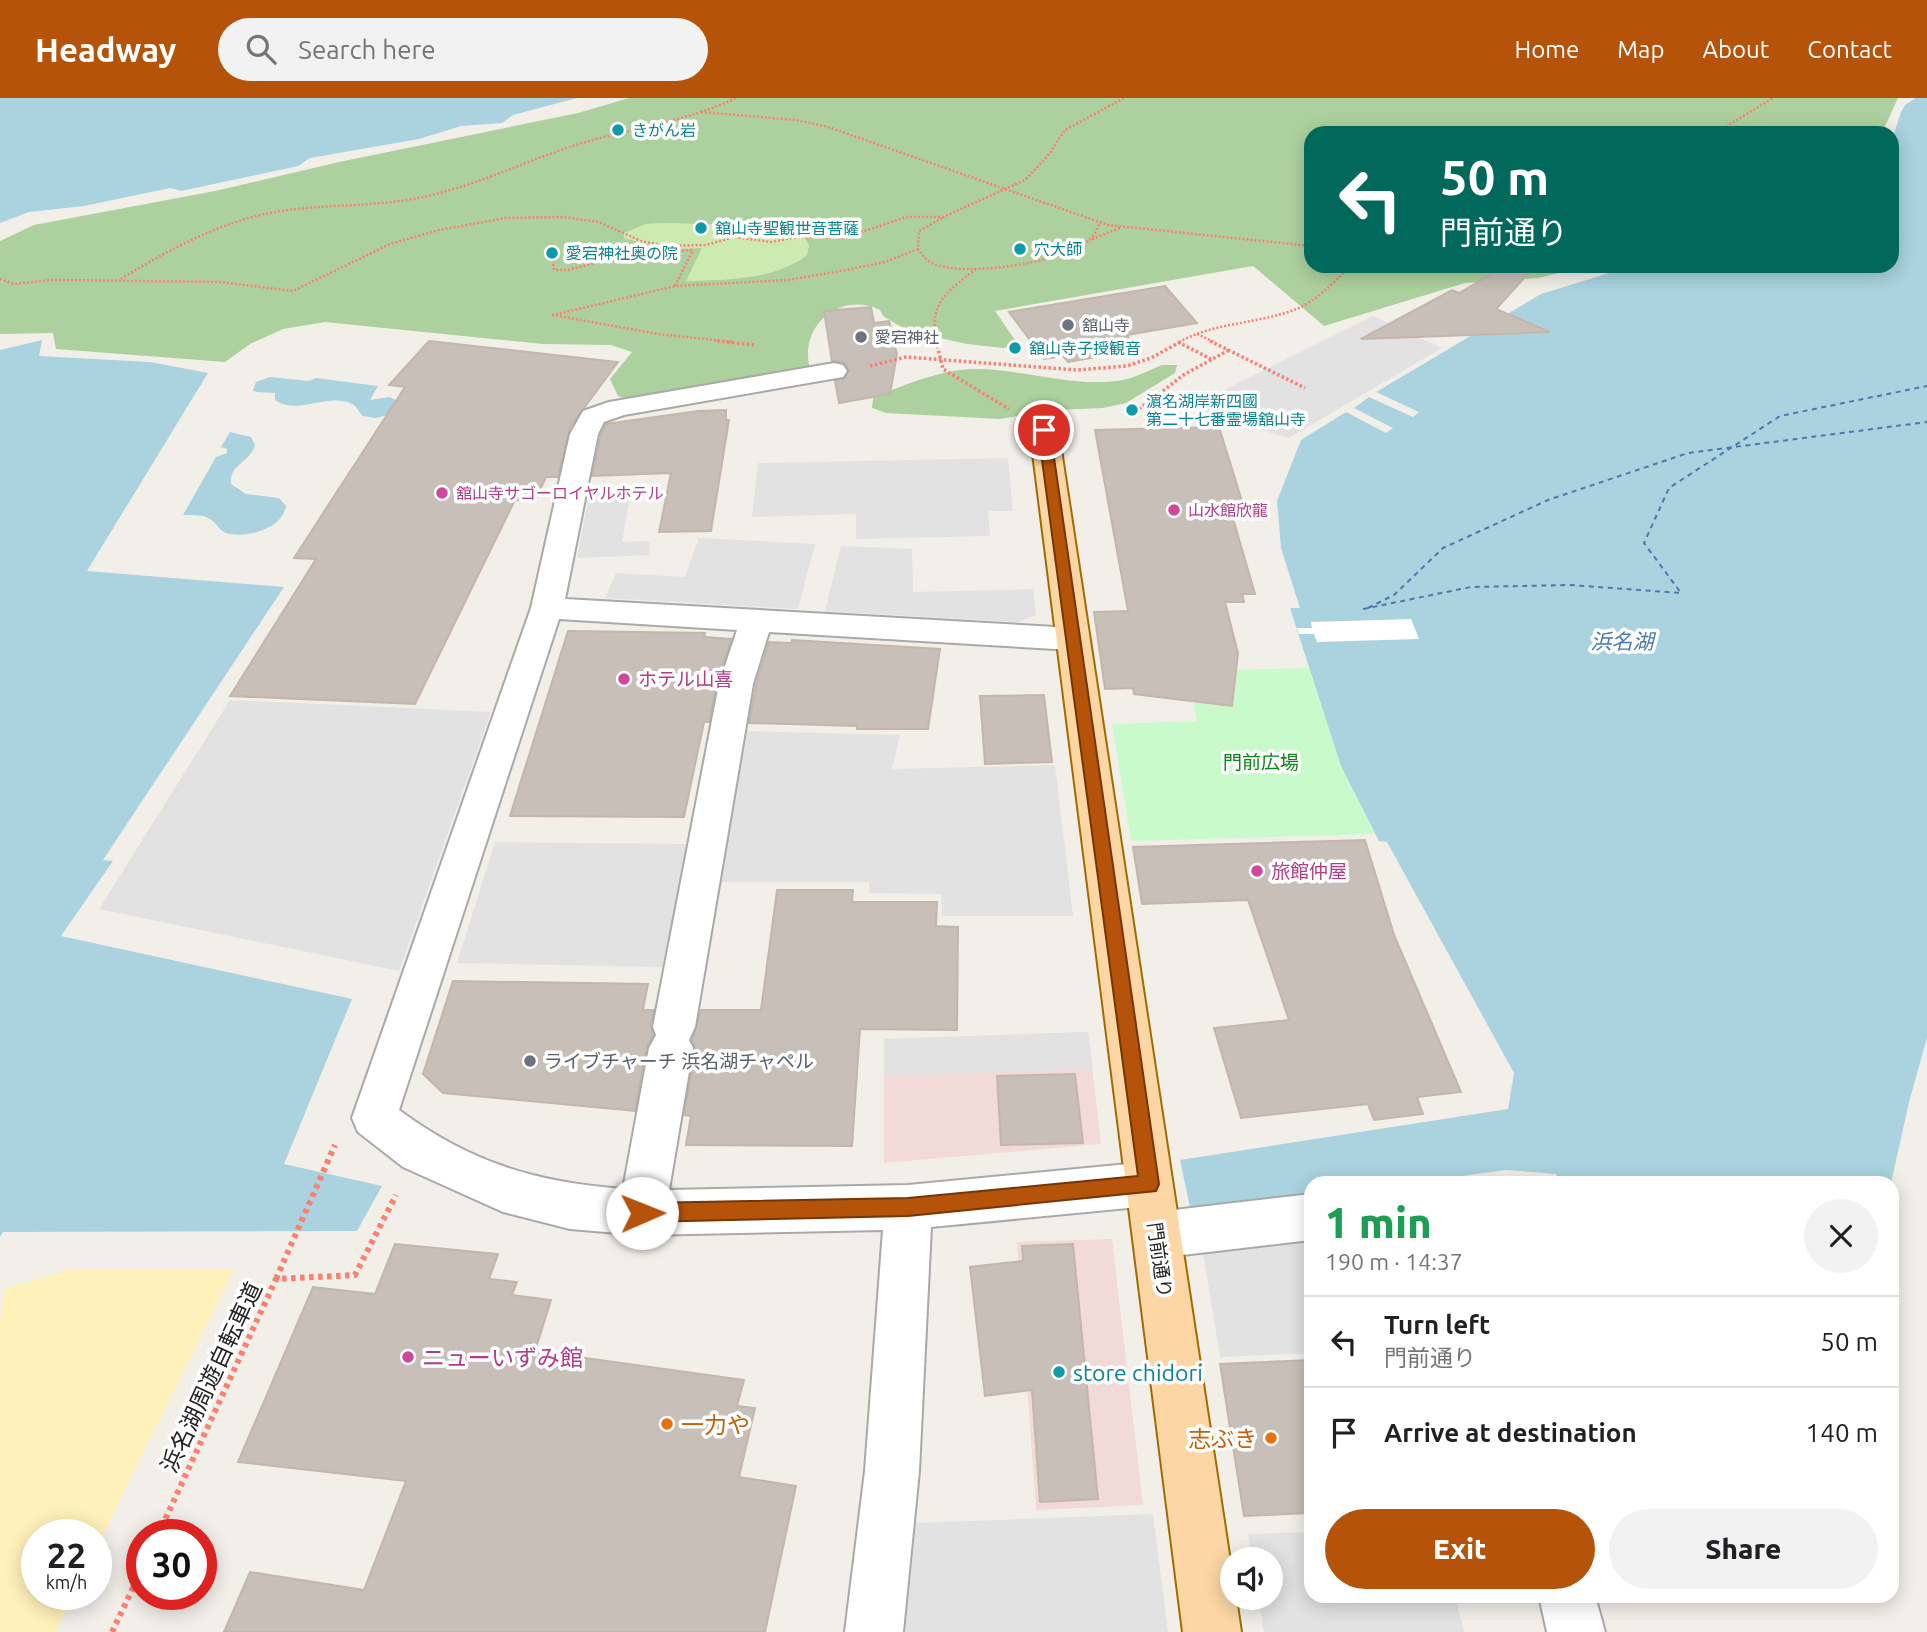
<!DOCTYPE html>
<meta charset="utf-8">
<style>
:root{--surface:#fff;--page:#f2f2f2;--text:#202124;--muted:#757577;--line:#e0e0e0;--accent:#b45309}
body{margin:0;font-family:Ubuntu,"Noto Sans JP",sans-serif;background:var(--page);color:var(--text);height:100vh;display:flex;flex-direction:column;font-size:26px;white-space:nowrap}
*{box-sizing:border-box;margin:0}
p{font-size:23px;color:var(--muted)}
.icon{flex:none;width:38px;height:38px;fill:none;stroke:currentColor;stroke-width:2;stroke-linecap:round;stroke-linejoin:round}
.map{position:relative;flex:1;overflow:hidden}
.details{position:absolute;left:1304px;top:1078px;width:595px;height:427px;display:flex;flex-direction:column;background:var(--surface);border-radius:21px;box-shadow:0 4px 18px #0003}
.details>*{flex:none}
.top-card{position:absolute;left:1304px;top:28px;width:595px;height:147px;border-radius:21px;box-shadow:0 4px 18px #0003;background:#00695c;color:#fff;overflow:hidden}
.tools{position:absolute;left:1220px;top:1449px;display:grid;gap:14px}
.tools a{display:grid;place-items:center;width:63px;height:63px;border-radius:50%;background:var(--surface);box-shadow:0 4px 18px #0003;font-size:35px}
.speed{position:absolute;left:21px;top:1421px;display:flex;gap:14px;font-size:35px;font-weight:700;text-align:center}
.speed>*{display:grid;place-content:center;width:91px;height:91px;border-radius:50%;background:var(--surface);box-shadow:0 4px 18px #0003;line-height:1}
.speed small{font-size:18px;font-weight:400}
.speed .limit{border:10px solid #d22;background:#fff;color:#111}
.pin{position:absolute;display:grid;place-items:center;width:60px;height:60px;color:#fff;margin:-30px;border:4px solid #fff;border-radius:50%;box-shadow:0 2px 7px #0007}
.me{position:absolute;width:77px;margin:-38px;rotate:89deg;stroke-linejoin:round;filter:drop-shadow(0 0 5px #0008)}
.turn{display:flex;align-items:center;gap:24px;height:147px;padding:0 21px;font-size:32px}
.turn .icon{width:91px;height:91px;stroke-width:2.5}
.turn b{display:block;font-size:49px;line-height:60px}
.round{display:grid;place-items:center;flex:none;width:74px;height:74px;border-radius:37px;background:var(--page)}
.summary{display:flex;align-items:center;justify-content:space-between;height:119px;padding:0 21px}
h1{font-size:42px;font-weight:800;line-height:52px;color:#1e9e55}
.button{display:flex;gap:14px;margin-top:auto;padding:14px 21px}
.button a{flex:1;height:80px;border-radius:42px;background:var(--accent);color:#fff;font-size:28px;font-weight:800;line-height:80px;text-align:center}
.button a+a{background:var(--page);color:var(--text)}
ul{padding:0;list-style:none}
li{display:flex;align-items:center;gap:21px;height:91px;padding:0 21px;border-top:2px solid var(--line)}
li div{flex:1}
li b{display:block;font-size:26px}
li em{font-style:normal}
header{display:flex;align-items:center;gap:42px;box-sizing:border-box;height:98px;padding:0 35px;background:var(--accent);color:#fff}
header strong{font-size:33px}
nav{display:flex;gap:38px;margin-inline-start:auto;font-size:24px}
.search{width:490px;height:63px;background:var(--page);display:flex;align-items:center;gap:18px;box-sizing:border-box;padding:0 24px;border-radius:38px;color:var(--muted);font-size:26px}
.map>svg:first-child{display:block}
.commercial{fill:#f2dad9}
.grass{fill:#cdebb0}
.forest{fill:#add19e;fill-rule:evenodd}
.sand{fill:#fff1ba}
.park{fill:#c8facc}
.parking{fill:#e2e2e2}
.water{fill:#aad3df}
.pier{fill:#fff}
.lines{fill:none;stroke-linecap:round;stroke-linejoin:round}
.ferry{stroke:#4a7aab;stroke-width:2;stroke-dasharray:5 4.5;stroke-linecap:butt}
.building{fill:#c7bfb8;stroke:#c4b6ab;stroke-width:2}
.minor-casing{stroke:#a9a9a9;stroke-width:4}
.major-casing{stroke:#a06b00;stroke-width:4}
.path-far2{stroke:#fa8072;stroke-width:2.5;stroke-dasharray:2 2;stroke-linecap:butt}
.path-far1{stroke:#fa8072;stroke-width:3.5;stroke-dasharray:2.5 2.5;stroke-linecap:butt}
.path{stroke:#fa8072;stroke-width:6;stroke-dasharray:4.5 4.5;stroke-linecap:butt}
.minor{fill:#fff;fill-rule:evenodd}
.major{fill:#fcd6a4;fill-rule:evenodd}
.route{fill:#b45309;stroke:#753606;stroke-width:2}
.culture-dot{fill:#0f9aa8;stroke:#fff;stroke-width:2.5}
.worship-dot{fill:#6b7280;stroke:#fff;stroke-width:2.5}
.hotel-dot{fill:#d1479c;stroke:#fff;stroke-width:2.5}
.food-dot{fill:#e8710a;stroke:#fff;stroke-width:2.5}
.labels{text-anchor:middle;dominant-baseline:central;stroke-width:7;stroke-linejoin:round;paint-order:stroke}
.far-culture-label{font-size:16px;fill:#0d838f;stroke:#fff;text-anchor:start}
.far-worship-label{font-size:16px;fill:#5b616d;stroke:#fff;text-anchor:start}
.far-hotel-label{font-size:16px;fill:#b23c85;stroke:#fff;text-anchor:start}
.hotel-label{font-size:19px;fill:#b23c85;stroke:#fff;text-anchor:start}
.park-label{font-size:19px;fill:#0c8416;stroke:#fff}
.worship-label{font-size:19px;fill:#5b616d;stroke:#fff;text-anchor:start}
.street-label{font-size:19px;fill:#222;stroke:#fff}
.water-label{font-size:21px;font-style:italic;fill:#4a7aab;stroke:#fff}
.near-hotel-label{font-size:23px;fill:#b23c85;stroke:#fff;text-anchor:start}
.near-culture-label{font-size:23px;fill:#0d838f;stroke:#fff;text-anchor:start}
.near-street-label{font-size:23px;fill:#222;stroke:#fff}
.near-food-label{font-size:23px;fill:#c56008;stroke:#fff;text-anchor:start}
</style>
<header>
<strong>Headway</strong>
<div class="search"><svg class="icon" aria-label="search" viewBox="0 0 24 24"><circle cx="10" cy="10" r="6"/><path d="M15 15l6 6"/></svg>Search here</div>
<nav><a>Home</a><a>Map</a><a>About</a><a>Contact</a></nav>
</header>
<div class="map">
<svg width="1927" height="1534" viewBox="0 0 1927 1534">
<rect width="100%" height="100%" fill="#f2efe9"/>
<!-- commercial -->
<g class="commercial">
<path d="M 1088,934 L 1101,1046 L 884,1065 L 884,941 Z"/>
<path d="M 1112,1141 L 1143,1407 L 1036,1412 L 1017,1144 Z"/>
</g>
<!-- grass -->
<path class="grass" d="M 666,125 L 762,128 L 783,131 L 804,137 L 809,147 L 807,157 C 773,183 726,181 685,183 L 701,150 L 666,151 L 624,140 L 624,135 L 646,126 Z"/>
<!-- forest -->
<g class="forest">
<path d="M 629,0 L 1898,0 L 1882,35 L 1311,35 L 1311,168 L 1587,168 L 1538,180 L 1465,185 L 1324,228 L 1253,168 L 995,213 L 1017,245 L 1003,250 L 967,246 L 908,233 L 883,218 L 880,212 C 840,192 798,229 810,270 L 635,304 L 618,298 L 610,281 L 632,254 L 611,247 L 543,246 L 325,224 L 283,231 L 250,246 L 225,264 L 56,251 L 53,235 L 0,236 L 0,143 L 34,127 L 215,93 L 339,64 L 578,15 ZM 666,125 L 762,128 L 783,131 L 803,137 L 809,147 L 807,157 C 773,183 726,181 686,183 L 702,150 L 666,151 L 624,140 L 624,135 L 646,126 Z"/>
<path d="M 1162,267 L 1177,267 L 1175,275 L 1126,305 L 1103,310 L 1054,312 L 1000,321 L 886,315 L 872,310 L 873,300 C 900,288 931,276 960,272 C 1013,266 1076,293 1127,281 C 1139,278 1151,271 1162,267 Z"/>
</g>
<!-- sand -->
<path class="sand" d="M 71,1171 L 234,1171 L 96,1451 L 96,1437 L 37,1437 L 37,1496 L 74,1496 L 55,1534 L 0,1534 L 0,1222 L 4,1191 Z"/>
<!-- park -->
<path class="park" d="M 1309,570 L 1341,668 L 1375,736 L 1131,743 L 1112,626 L 1197,623 L 1187,573 Z"/>
<!-- parking -->
<g class="parking">
<path d="M 1373,218 L 1442,250 L 1289,340 L 1186,311 Z"/>
<path d="M 1008,360 L 1013,413 L 988,413 L 990,438 L 856,441 L 856,416 L 752,419 L 758,365 Z"/>
<path d="M 631,392 L 622,444 L 650,443 L 649,457 L 577,460 L 590,393 Z"/>
<path d="M 699,440 L 815,446 L 798,511 L 605,500 L 616,475 L 685,479 Z"/>
<path d="M 841,448 L 912,451 L 913,494 L 1033,491 L 1036,517 L 1019,524 L 825,513 Z"/>
<path d="M 230,602 L 491,614 L 399,873 L 99,811 Z"/>
<path d="M 739,633 L 900,637 L 892,671 L 1055,667 L 1073,818 L 942,818 L 941,796 L 869,795 L 869,784 L 714,784 Z"/>
<path d="M 495,744 L 688,746 L 665,869 L 457,865 Z"/>
<path d="M 1088,934 L 1093,971 L 884,978 L 884,941 Z"/>
<path d="M 1311,1141 L 1311,1255 L 1220,1259 L 1203,1153 Z"/>
<path d="M 1153,1416 L 1168,1534 L 905,1534 L 916,1425 Z"/>
<path d="M 1311,1434 L 1311,1498 L 1455,1498 L 1464,1534 L 1264,1534 L 1258,1500 L 1270,1500 L 1270,1461 L 1252,1461 L 1248,1436 Z"/>
</g>
<!-- water -->
<g class="water">
<path d="M 0,0 L 577,0 L 513,17 L 502,25 L 461,28 L 419,41 L 310,60 L 298,68 L 181,93 L 170,90 L 84,108 L 29,114 L 0,125 Z"/>
<path d="M 1916,0 L 1927,0 L 1927,940 L 1909,1004 L 1891,1085 L 1560,1085 L 1556,1076 L 1506,1072 L 1410,1085 L 1311,1085 L 1311,1098 L 1191,1114 L 1180,1062 L 1508,1011 L 1514,975 L 1387,744 L 1379,743 L 1341,668 L 1290,510 L 1300,510 L 1281,450 L 1277,403 L 1301,342 L 1346,314 L 1386,335 L 1393,330 L 1354,310 L 1369,299 L 1413,319 L 1419,314 L 1376,294 L 1541,196 L 1632,168 L 1892,168 L 1892,42 L 1901,14 L 1905,7 Z"/>
<path d="M 42,242 L 39,258 L 150,264 L 208,275 L 87,473 L 284,489 L 103,762 L 113,763 L 61,838 L 352,901 L 284,1066 L 382,1088 L 357,1133 L 3,1134 L 0,1139 L 0,252 Z"/>
<path d="M 270,279 L 309,283 L 316,280 L 378,288 L 370,302 L 390,299 L 399,304 L 391,316 L 376,320 L 363,318 C 358,314 358,309 352,306 C 328,294 298,318 275,302 L 275,295 L 256,294 L 253,292 L 256,284 Z"/>
<path d="M 230,334 L 251,339 L 255,347 C 251,364 228,367 231,386 L 246,396 L 279,400 L 286,408 C 283,431 245,441 226,435 C 220,432 219,429 214,424 C 206,416 194,417 183,417 L 216,359 L 227,355 L 227,351 L 221,349 Z"/>
</g>
<!-- pier -->
<path class="pier" d="M 1411,521 L 1419,541 L 1317,544 L 1314,536 L 1299,536 L 1297,530 L 1312,530 L 1311,524 Z"/>
<g class="lines">
<!-- ferry -->
<g class="ferry">
<path d="M 1368,510 L 1394,497 L 1443,450 L 1548,402 L 1688,355 L 1927,324"/>
<path d="M 1363,511 L 1471,489 L 1570,487 L 1681,495 L 1644,445 L 1669,390 L 1780,318 L 1927,288"/>
</g>
</g>
<!-- building -->
<g class="building">
<path d="M 1506,168 L 1535,168 L 1496,211 L 1550,234 L 1361,241 L 1452,192 L 1459,195 Z"/>
<path d="M 1165,188 L 1197,225 L 1127,237 L 1133,245 L 1114,248 L 1120,255 L 1068,264 L 1063,258 L 1044,261 L 1009,214 Z"/>
<path d="M 871,209 L 874,225 L 889,223 L 897,256 L 890,296 L 839,305 L 835,283 L 845,280 L 849,272 L 844,264 L 832,263 L 824,213 Z"/>
<path d="M 429,243 L 618,264 L 570,329 L 558,379 L 546,379 L 535,403 L 515,402 L 415,606 L 230,598 L 316,461 L 294,460 L 405,289 L 389,287 Z"/>
<path d="M 726,312 L 726,322 L 729,322 L 711,433 L 659,434 L 671,375 L 592,378 L 601,337 L 606,326 L 698,313 Z"/>
<path d="M 1219,329 L 1242,403 L 1228,403 L 1255,496 L 1242,496 L 1244,504 L 1225,504 L 1238,555 L 1232,608 L 1134,596 L 1133,590 L 1105,591 L 1094,514 L 1128,513 L 1095,332 Z"/>
<path d="M 568,533 L 705,535 L 704,539 L 731,541 L 717,585 L 709,624 L 704,624 L 684,719 L 510,718 Z"/>
<path d="M 792,542 L 940,551 L 928,631 L 857,631 L 857,628 L 749,625 L 756,587 L 769,544 L 791,545 Z"/>
<path d="M 1044,597 L 1052,664 L 985,666 L 980,598 Z"/>
<path d="M 1365,742 L 1394,837 L 1461,994 L 1417,999 L 1423,1016 L 1374,1022 L 1368,1006 L 1241,1020 L 1214,930 L 1289,922 L 1248,802 L 1142,806 L 1133,749 Z"/>
<path d="M 777,792 L 853,792 L 852,804 L 937,804 L 936,828 L 958,829 L 957,932 L 860,931 L 852,1048 L 686,1047 L 691,1018 L 684,1017 L 696,950 L 692,942 L 701,912 L 761,912 Z"/>
<path d="M 453,883 L 648,886 L 643,912 L 654,912 L 650,928 L 653,937 L 646,950 L 635,1013 L 443,995 L 423,976 Z"/>
<path d="M 1075,976 L 1083,1045 L 1001,1047 L 997,978 Z"/>
<path d="M 395,1146 L 498,1156 L 489,1181 L 517,1184 L 512,1197 L 551,1202 L 535,1253 L 744,1282 L 737,1308 L 755,1310 L 739,1379 L 796,1388 L 765,1534 L 224,1534 L 250,1474 L 364,1492 L 406,1383 L 238,1364 L 313,1189 L 375,1196 Z"/>
<path d="M 1073,1146 L 1098,1401 L 1040,1404 L 1032,1292 L 985,1298 L 970,1169 L 1023,1163 L 1022,1148 Z"/>
<path d="M 1311,1262 L 1311,1415 L 1244,1418 L 1220,1266 Z"/>
</g>
<g class="lines">
<defs>
<g id="minor">
<path d="M 834,265 L 843,267 L 847,273 L 843,279 L 624,317 L 604,324 L 598,336 L 565,501 L 1073,530 L 1085,533 L 1089,541 L 1085,549 L 1073,552 L 769,534 L 753,586 L 695,929 L 689,942 L 693,950 L 669,1092 L 908,1087 L 1149,1064 L 1165,1071 L 1172,1086 L 1165,1101 L 1149,1108 L 931,1129 L 919,1373 L 903,1534 L 845,1534 L 865,1373 L 883,1132 L 642,1137 L 570,1131 L 503,1114 L 403,1069 L 358,1034 L 352,1020 L 531,510 L 570,336 L 583,313 L 609,304 ZM 559,521 L 737,532 L 719,586 L 653,929 L 656,937 L 649,950 L 623,1091 C 535,1084 471,1065 399,1012 Z"/>
<path d="M 1311,1096 L 1311,1142 L 1157,1160 L 1140,1153 L 1133,1137 L 1140,1121 L 1157,1114 Z"/>
<path d="M 1539,1498 L 1595,1498 L 1605,1534 L 1547,1534 Z"/>
</g>
<path id="major" d="M 1044,324 L 1054,326 L 1058,332 L 1232,1476 L 1232,1500 L 1236,1500 L 1241,1534 L 1183,1534 L 1030,332 L 1034,326 Z"/>
</defs>
<!-- minor casing -->
<use href="#minor" class="minor-casing"/>
<!-- major casing -->
<use href="#major" class="major-casing"/>
<!-- path-far2 -->
<g class="path-far2">
<path d="M 701,14 L 796,22 L 828,29 L 1108,127 L 1311,148"/>
<path d="M 1721,35 L 1730,26 L 1773,0"/>
<path d="M 942,120 L 919,133 L 918,151 C 922,157 927,163 934,166 C 967,179 1060,165 1088,143 C 1094,139 1097,131 1100,125"/>
<path d="M 1092,141 L 1120,130"/>
<path d="M 552,158 L 554,172 L 568,172 L 630,156 L 693,152"/>
<path d="M 0,181 L 14,186 L 52,182 L 220,184 L 293,193 L 390,146 L 439,132 L 506,120 L 563,119 L 599,124 L 641,143 L 666,148 L 706,147 L 734,139 L 771,144 L 797,139 L 844,140 L 906,119 L 943,119 L 1025,82 L 1047,59 L 1065,32 L 1124,0"/>
<path d="M 121,181 C 170,151 223,122 281,113 C 326,106 373,109 418,100 C 474,89 525,63 579,46 C 631,30 686,24 736,0"/>
<path d="M 675,188 L 693,152"/>
<path d="M 1197,236 L 1214,244"/>
<path d="M 732,244 L 658,236 L 553,217 L 675,188 L 788,182 L 846,172 L 885,164 L 918,151"/>
<path d="M 937,244 C 927,204 949,193 977,170"/>
<path d="M 1179,244 C 1216,224 1256,226 1294,212 C 1312,206 1338,182 1349,168"/>
</g>
<!-- path-far1 -->
<g class="path-far1">
<path d="M 717,243 L 754,247"/>
<path d="M 936,243 L 943,271 L 1009,311"/>
<path d="M 1210,243 L 1305,290"/>
<path d="M 1178,244 L 1211,261"/>
<path d="M 870,268 L 906,259 L 1077,272 L 1127,268 L 1151,260 L 1182,243"/>
<path d="M 1131,317 L 1185,276 L 1229,252"/>
</g>
<!-- path -->
<g class="path">
<path d="M 276,1181 L 335,1047"/>
<path d="M 158,1437 L 276,1181 L 355,1177 L 396,1097"/>
<path d="M 112,1534 L 142,1471"/>
</g>
<!-- minor -->
<use href="#minor" class="minor"/>
<!-- major -->
<use href="#major" class="major"/>
</g>
<!-- route -->
<path class="route" d="M 1044,329 L 1050,332 L 1159,1086 L 1156,1093 L 908,1118 L 642,1124 L 635,1121 L 632,1115 L 635,1108 L 642,1105 L 908,1100 L 1138,1078 L 1038,332 Z"/>
<!-- markers -->
<g class="culture-dot">
<circle cx="618" cy="32" r="7"/>
<circle cx="701" cy="130" r="7"/>
<circle cx="1020" cy="151" r="7"/>
<circle cx="552" cy="155" r="7"/>
<circle cx="1015" cy="250" r="7"/>
<circle cx="1132" cy="312" r="7"/>
<circle cx="1059" cy="1274" r="7"/>
</g>
<g class="worship-dot">
<circle cx="1068" cy="227" r="7"/>
<circle cx="861" cy="239" r="7"/>
<circle cx="530" cy="963" r="7"/>
</g>
<g class="hotel-dot">
<circle cx="442" cy="395" r="7"/>
<circle cx="1174" cy="412" r="7"/>
<circle cx="624" cy="581" r="7"/>
<circle cx="1257" cy="773" r="7"/>
<circle cx="408" cy="1259" r="7"/>
</g>
<g class="food-dot">
<circle cx="667" cy="1326" r="7"/>
<circle cx="1271" cy="1340" r="7"/>
</g>
<g class="labels">
<!-- far-culture labels -->
<g class="far-culture-label">
<text x="632" y="32">きがん岩</text>
<text x="715" y="130">舘山寺聖観世音菩薩</text>
<text x="1034" y="151">穴大師</text>
<text x="566" y="155">愛宕神社奥の院</text>
<text x="1029" y="250">舘山寺子授観音</text>
<text x="1146" y="303">濵名湖岸新四國<tspan x="1146" dy="18">第二十七番霊場舘山寺</tspan></text>
</g>
<!-- far-worship labels -->
<g class="far-worship-label">
<text x="1082" y="227">舘山寺</text>
<text x="875" y="239">愛宕神社</text>
</g>
<!-- far-hotel labels -->
<g class="far-hotel-label">
<text x="456" y="395">舘山寺サゴーロイヤルホテル</text>
<text x="1188" y="412">山水館欣龍</text>
</g>
<!-- hotel labels -->
<g class="hotel-label">
<text x="638" y="581">ホテル山喜</text>
<text x="1271" y="773">旅館仲屋</text>
</g>
<!-- park labels -->
<g class="park-label">
<text x="1261" y="664">門前広場</text>
</g>
<!-- worship labels -->
<g class="worship-label">
<text x="544" y="963">ライブチャーチ 浜名湖チャペル</text>
</g>
<!-- street labels -->
<g class="street-label">
<text transform="translate(1160 1162) rotate(82)">門前通り</text>
</g>
<!-- water labels -->
<g class="water-label">
<text x="1622" y="543">浜名湖</text>
</g>
<!-- near-hotel labels -->
<g class="near-hotel-label">
<text x="422" y="1259">ニューいずみ館</text>
</g>
<!-- near-culture labels -->
<g class="near-culture-label">
<text x="1073" y="1274">store chidori</text>
</g>
<!-- near-street labels -->
<g class="near-street-label">
<text transform="translate(211 1279) rotate(-65)">浜名湖周遊自転車道</text>
</g>
<!-- near-food labels -->
<g class="near-food-label">
<text x="681" y="1326">一力や</text>
<text x="1257" y="1340" text-anchor="end">志ぶき</text>
</g>
</g>
</svg>
<div class="tools">
<a><svg class="icon" aria-label="sound" viewBox="0 0 24 24"><path d="M4 9h4l5-4v14l-5-4H4zM17 9q2 3 0 6"/></svg></a>
</div>
<div class="speed"><div>22<small>km/h</small></div><div class="limit">30</div></div>
<div class="pin" style="left:1044px;top:332px;background:#d93025"><svg class="icon" aria-label="arrive" viewBox="0 0 24 24"><path d="M6 21V4h12l-3 4 3 4H6"/></svg></div>
<svg class="me" style="left:642px;top:1115px" viewBox="-20 -20 40 40"><circle r="19" fill="#fff"/><path d="M0-13L10 11 0 6-10 11z" fill="#b45309"/></svg>
<div class="top-card">
<div class="turn"><svg class="icon" aria-label="left" viewBox="0 0 24 24"><path d="M17 20v-9H6M10 6l-5 5 5 5"/></svg><div><b>50 m</b>門前通り</div></div>
</div>
<section class="details">
<div class="summary"><div><h1>1 min</h1><p>190 m · 14:37</p></div><a class="round"><svg class="icon" aria-label="close" viewBox="0 0 24 24"><path d="M6 6l12 12M18 6L6 18"/></svg></a></div>
<ul>
<li><svg class="icon" aria-label="left" viewBox="0 0 24 24"><path d="M17 20v-9H6M10 6l-5 5 5 5"/></svg><div><b>Turn left</b><p>門前通り</p></div><em>50 m</em></li>
<li><svg class="icon" aria-label="arrive" viewBox="0 0 24 24"><path d="M6 21V4h12l-3 4 3 4H6"/></svg><div><b>Arrive at destination</b></div><em>140 m</em></li>
</ul>
<div class="button"><a>Exit</a><a>Share</a></div>
</section>
</div>
